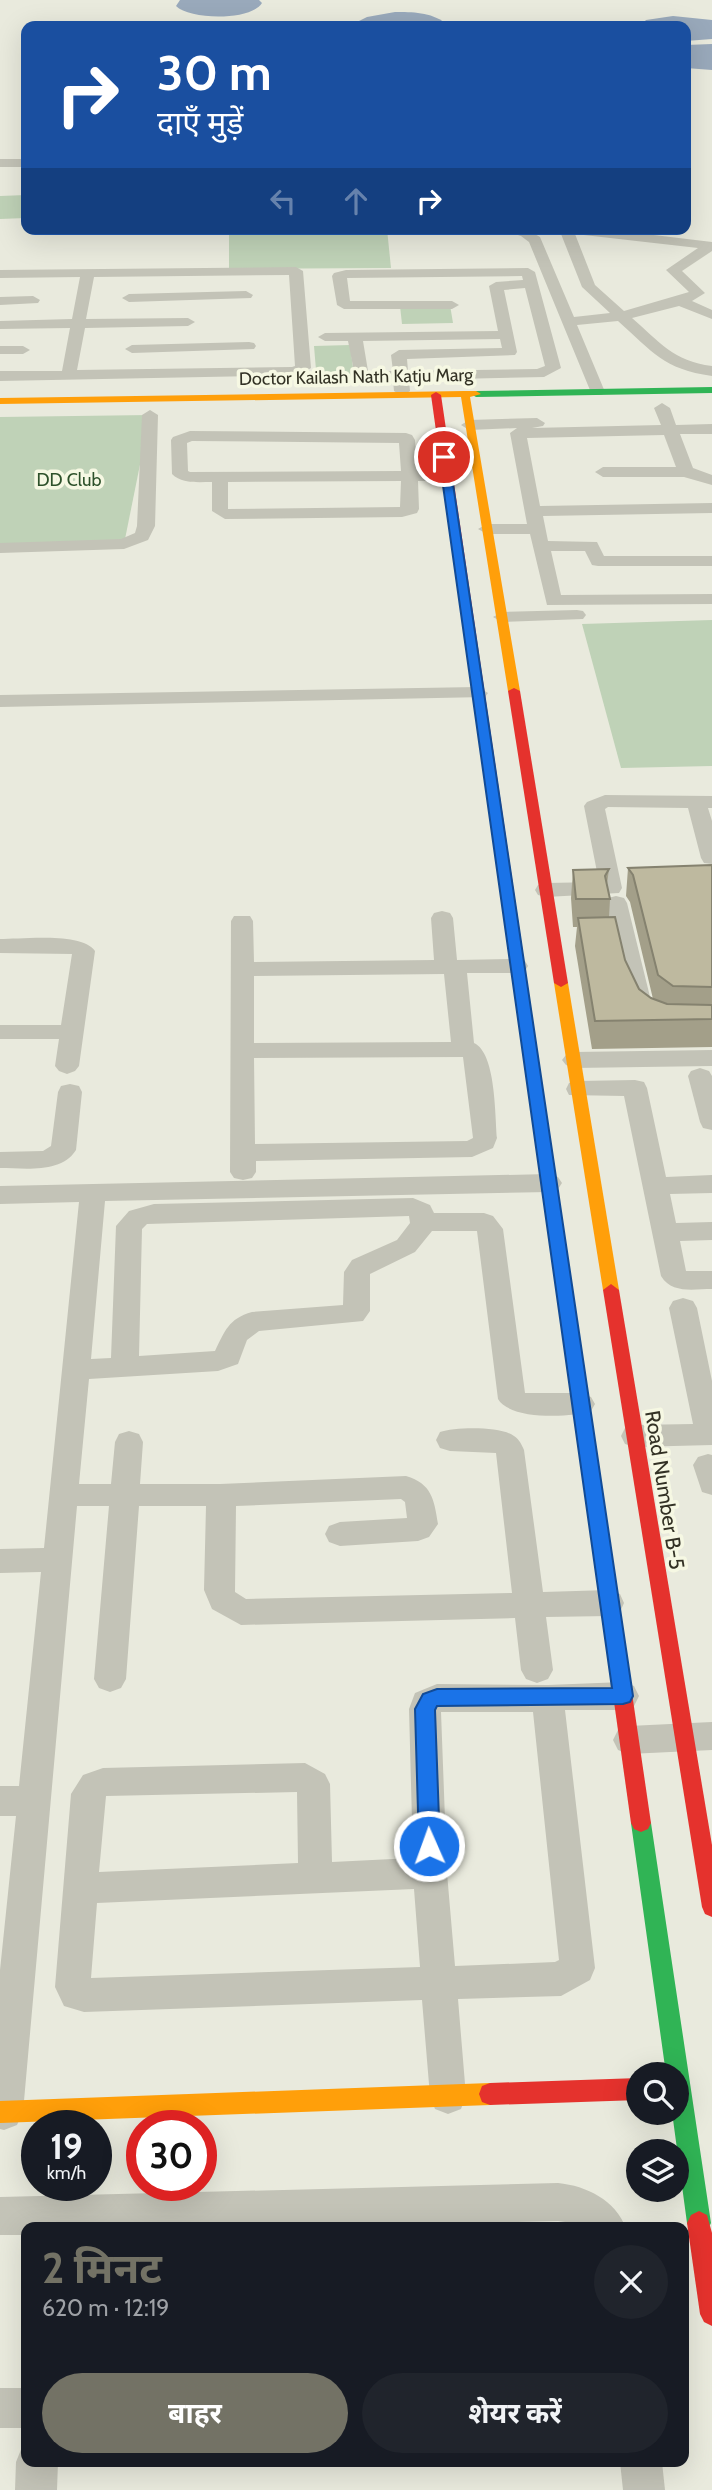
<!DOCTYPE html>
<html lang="hi">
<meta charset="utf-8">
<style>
:root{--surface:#171b24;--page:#20242c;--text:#f1f3f6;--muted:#9ea1a6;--accent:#737265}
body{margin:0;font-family:Cabin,"Noto Sans Devanagari",sans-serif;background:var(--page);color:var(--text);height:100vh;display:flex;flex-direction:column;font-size:26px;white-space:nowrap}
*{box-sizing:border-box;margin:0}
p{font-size:23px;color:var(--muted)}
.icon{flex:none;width:38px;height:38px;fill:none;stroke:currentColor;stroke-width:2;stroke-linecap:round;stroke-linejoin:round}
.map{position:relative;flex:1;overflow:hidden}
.details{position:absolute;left:21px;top:2222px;width:668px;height:245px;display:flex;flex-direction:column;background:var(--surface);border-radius:14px;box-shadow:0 7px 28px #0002}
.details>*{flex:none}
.hud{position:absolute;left:21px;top:21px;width:670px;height:214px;border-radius:14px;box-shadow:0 7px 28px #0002;background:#1a4fa0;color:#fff;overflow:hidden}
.controls{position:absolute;left:626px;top:2062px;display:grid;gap:14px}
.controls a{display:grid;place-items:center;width:63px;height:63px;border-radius:50%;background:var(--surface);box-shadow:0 7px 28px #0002;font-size:35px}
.speed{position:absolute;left:21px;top:2110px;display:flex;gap:14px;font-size:35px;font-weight:700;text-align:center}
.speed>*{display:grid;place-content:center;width:91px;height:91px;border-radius:50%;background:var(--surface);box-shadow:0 7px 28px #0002;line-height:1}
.speed small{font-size:18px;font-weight:400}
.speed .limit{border:10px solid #d22;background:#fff;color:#111}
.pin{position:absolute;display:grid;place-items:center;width:60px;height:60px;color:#fff;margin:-30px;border:4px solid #fff;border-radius:50%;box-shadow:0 2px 7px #0007}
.me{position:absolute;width:77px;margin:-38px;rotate:358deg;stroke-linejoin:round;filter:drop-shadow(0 0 5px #0008)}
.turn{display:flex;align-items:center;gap:24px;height:147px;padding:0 21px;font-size:32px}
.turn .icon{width:91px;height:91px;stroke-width:2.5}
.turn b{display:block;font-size:49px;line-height:60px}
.lanes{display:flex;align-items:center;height:66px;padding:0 21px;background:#0003;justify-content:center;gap:35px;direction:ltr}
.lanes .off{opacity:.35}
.round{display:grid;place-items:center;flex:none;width:74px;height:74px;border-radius:37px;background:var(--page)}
.head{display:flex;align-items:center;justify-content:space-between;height:119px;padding:0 21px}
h1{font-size:42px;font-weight:700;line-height:52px;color:var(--accent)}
.primary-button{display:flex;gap:14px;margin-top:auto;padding:14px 21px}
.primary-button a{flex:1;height:80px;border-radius:42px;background:var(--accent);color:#fff;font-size:28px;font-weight:700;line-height:80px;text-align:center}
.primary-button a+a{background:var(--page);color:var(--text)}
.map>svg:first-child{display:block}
.green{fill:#bfd2b7}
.water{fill:#99a9bb}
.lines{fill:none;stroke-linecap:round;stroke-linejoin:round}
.street{fill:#c3c3b7;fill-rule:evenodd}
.fast{fill:#30b455;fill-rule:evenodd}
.slow{fill:#ff9f0a;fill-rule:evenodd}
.jam{fill:#e5322d;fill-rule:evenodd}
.wall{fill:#a39f89}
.building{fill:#beb99f;stroke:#85826f;stroke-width:2}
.route{fill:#1a73e8;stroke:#114b97;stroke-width:2}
.labels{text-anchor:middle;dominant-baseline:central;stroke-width:7;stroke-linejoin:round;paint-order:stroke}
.far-street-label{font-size:18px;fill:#333225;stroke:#f6f8e3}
.far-park-label{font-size:18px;fill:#2d512a;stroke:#f6f8e3}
.street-label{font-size:21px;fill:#333225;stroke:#f6f8e3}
</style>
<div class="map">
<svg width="712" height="2490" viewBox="0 0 712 2490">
<rect width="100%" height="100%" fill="#e9eadd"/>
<!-- green -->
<g class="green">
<path d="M 26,195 L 26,218 L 0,219 L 0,196 Z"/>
<path d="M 229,229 L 387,229 L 391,268 L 229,269 Z"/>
<path d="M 450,305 L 453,323 L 402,324 L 400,306 Z"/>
<path d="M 350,345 L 355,382 L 317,382 L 314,346 Z"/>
<path d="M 150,415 L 124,544 L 0,546 L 0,417 Z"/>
<path d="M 712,620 L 712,766 L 621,768 L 582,624 Z"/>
</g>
<!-- water -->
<g class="water">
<path d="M 180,0 L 259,0 L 262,3 C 251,21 190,20 176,6 Z"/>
<path d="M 395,12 C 412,12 431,12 445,23 L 444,26 L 358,26 L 359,21 L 367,17 Z"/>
<path d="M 673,16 L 712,20 L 712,39 L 686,41 L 686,26 L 640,26 L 646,20 Z"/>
<path d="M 712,44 L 712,70 L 686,68 L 686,45 Z"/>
</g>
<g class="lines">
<!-- street -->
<g class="street">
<rect x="0" y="159" width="26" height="8"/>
<path d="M 499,229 L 526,229 L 540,237 L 574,317 L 610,313 L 582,287 L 559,229 L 604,229 L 712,242 L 712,251 L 682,271 L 705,293 L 692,301 L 712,310 L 712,319 L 679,306 L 632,318 C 660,342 673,361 712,366 L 712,376 C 663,369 653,352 618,321 L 577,325 L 605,392 L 602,395 L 592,395 L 529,242 L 521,236 ZM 575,234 L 698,248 L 666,270 L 689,292 L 624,311 L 595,285 Z"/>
<path d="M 296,267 L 303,271 L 311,368 L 300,375 L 0,381 L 0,371 L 62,371 L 70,328 L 0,329 L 0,321 L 72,319 L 80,277 L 0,278 L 0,270 ZM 289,275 L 295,366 L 292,367 L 77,370 L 85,328 L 188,326 L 195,322 L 188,318 L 86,319 L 94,277 Z"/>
<path d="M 528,268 L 535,272 L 561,368 L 544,377 L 409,380 L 410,391 L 402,396 L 394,391 L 393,380 L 364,381 L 355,376 L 348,341 L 325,341 L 318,337 L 325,333 L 498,331 L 489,286 L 496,282 L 523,280 L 522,276 L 347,278 L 350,301 L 452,301 L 459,305 L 452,309 L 344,309 L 337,305 L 332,276 L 334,273 L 346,270 ZM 525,288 L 545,366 L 537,369 L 408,371 L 407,359 L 515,355 L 517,352 L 504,290 ZM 500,339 L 502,348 L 399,350 L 391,355 L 393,371 L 368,371 L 363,341 Z"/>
<path d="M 246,291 L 253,295 L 251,298 L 129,302 L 122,298 L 129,294 Z"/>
<path d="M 33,296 L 40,300 L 38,303 L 0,305 L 0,297 Z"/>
<path d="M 249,342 L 254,343 L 256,346 L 254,349 L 132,353 L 125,349 L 132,345 Z"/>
<path d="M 0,346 L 23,346 L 30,350 L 23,354 L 0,354 Z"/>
<path d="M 662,403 L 670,408 L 676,425 L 712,424 L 712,434 L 680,434 L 693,468 L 712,475 L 712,485 L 684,477 L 603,477 L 595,472 L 603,467 L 676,467 L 664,435 L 527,438 L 540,506 L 712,503 L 712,513 L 543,516 L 548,541 L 597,542 L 604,556 L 712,556 L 712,566 L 598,566 L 592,565 L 585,551 L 551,551 L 561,595 L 712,594 L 712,604 L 547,605 L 530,534 L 487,534 L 478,529 L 487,524 L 527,524 L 510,433 L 517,428 L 469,430 L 461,425 L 469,420 L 537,418 L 545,423 L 543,426 L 532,428 L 661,425 L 654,408 Z"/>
<path d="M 150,410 L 158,415 L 155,526 L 148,540 L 124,549 L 0,553 L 0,543 L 121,539 L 135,533 L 137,526 L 142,415 Z"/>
<path d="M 190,431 L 406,433 L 412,435 L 415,440 L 417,471 L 446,471 L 454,476 L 446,481 L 418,481 L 419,509 L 417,513 L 402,517 L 225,519 L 212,511 L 212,482 C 198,482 182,484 172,474 L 171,440 L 173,437 ZM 192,441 L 399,443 L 401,471 L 190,472 L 188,471 L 187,443 ZM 401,481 L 400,507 L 228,509 L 228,482 Z"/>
<path d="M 577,610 L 583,611 L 586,615 L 583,619 L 502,622 L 493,617 L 502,612 Z"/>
<path d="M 478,687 L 488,693 L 485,697 L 0,707 L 0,695 Z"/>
<path d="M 605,795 L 712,796 L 712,808 L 708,808 L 712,821 L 712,864 L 704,863 L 701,858 L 688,808 L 608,807 L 605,809 L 622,888 L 619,893 L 546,897 L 538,895 L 535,890 L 538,885 L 546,883 L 599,882 L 584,806 L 587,802 Z"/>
<path d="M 616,896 L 624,898 L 627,903 L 652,1005 L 669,1017 L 712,1017 L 712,1031 L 673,1032 L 655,1028 L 639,1019 L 629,1006 L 605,903 L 608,898 Z"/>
<path d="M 442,911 L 450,913 L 453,918 L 457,960 L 517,959 L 525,961 L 528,966 L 525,971 L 517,973 L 467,973 L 474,1043 C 496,1053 495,1115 497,1138 L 493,1148 L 472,1157 L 256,1161 L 256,1172 L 252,1178 L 243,1180 L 234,1178 L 230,1172 L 231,921 L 234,916 L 250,916 L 253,921 L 254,962 L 434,960 L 431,918 L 434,913 ZM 444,974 L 451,1042 L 254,1043 L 254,976 ZM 463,1057 L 473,1138 L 467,1141 L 255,1144 L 254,1058 Z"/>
<path d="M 0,939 C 22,939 82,932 95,951 L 79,1066 L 75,1071 L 67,1074 L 59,1071 L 55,1066 L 59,1039 L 0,1039 L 0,1025 L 61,1025 L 72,954 L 0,953 Z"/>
<path d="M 712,1050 L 712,1066 L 574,1068 L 566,1065 L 562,1060 L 566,1055 L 574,1052 Z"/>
<path d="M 700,1068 L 709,1071 L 712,1076 L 712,1130 L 703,1128 L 700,1122 L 688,1076 L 691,1071 Z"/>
<path d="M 635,1080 L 644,1082 L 647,1088 L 666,1177 L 712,1175 L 712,1193 L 670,1194 L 676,1223 L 712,1222 L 712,1240 L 680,1241 L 686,1271 L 712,1271 L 712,1289 C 693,1289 672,1294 661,1276 L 624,1096 L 569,1095 L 566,1089 L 569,1083 L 578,1081 Z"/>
<path d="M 70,1084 L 79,1086 L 82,1092 L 76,1150 C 61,1174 24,1168 0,1168 L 0,1152 L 43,1151 L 51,1146 L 58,1092 L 61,1086 Z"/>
<path d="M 549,1174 L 558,1177 L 562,1183 L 558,1189 L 549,1192 L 105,1201 L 91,1359 L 111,1358 L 116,1226 L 129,1211 L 154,1204 L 413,1198 L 430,1205 L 434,1213 L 484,1213 L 493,1216 L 503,1229 L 525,1393 L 581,1393 L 591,1397 L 595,1404 L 591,1411 C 570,1418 510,1420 498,1399 L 477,1231 L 432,1231 L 415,1252 L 370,1274 L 370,1311 L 363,1321 L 259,1331 L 247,1340 L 238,1364 L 218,1371 L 89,1379 L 79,1484 L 111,1484 L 115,1442 L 119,1434 L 129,1431 L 139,1434 L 143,1442 L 140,1484 L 220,1484 L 406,1476 C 432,1484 434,1499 438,1524 L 429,1537 L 418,1541 L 340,1546 L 329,1542 L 325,1534 L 329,1526 L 340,1522 L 407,1518 L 405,1502 L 401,1499 L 236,1506 L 235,1592 L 246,1599 L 512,1593 L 496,1453 L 450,1451 L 440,1448 L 436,1440 L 440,1432 C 455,1427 501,1426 514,1436 C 519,1439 522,1445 524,1450 L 543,1592 L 609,1590 L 620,1594 L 624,1603 L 620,1612 L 609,1616 L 546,1617 L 553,1670 L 548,1679 L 537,1683 L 526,1679 L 521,1670 L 515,1618 L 241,1625 L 212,1609 L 204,1590 L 206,1506 L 139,1506 L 126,1679 L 121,1688 L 110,1692 L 99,1688 L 94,1679 L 109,1506 L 77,1506 L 23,2112 L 17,2125 L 4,2130 L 0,2129 L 0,1970 L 16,1816 L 0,1816 L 0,1786 L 19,1786 L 41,1572 L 0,1573 L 0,1549 L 44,1548 L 79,1202 L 0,1204 L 0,1186 ZM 409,1216 L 410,1223 L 397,1240 L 352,1260 L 344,1272 L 343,1305 L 252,1312 C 228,1319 225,1331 215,1351 L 139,1356 L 142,1229 L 147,1224 Z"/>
<path d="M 683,1298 L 693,1301 L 697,1308 L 712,1381 L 712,1445 L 635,1447 L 625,1444 L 621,1436 L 625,1428 L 635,1425 L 693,1424 L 669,1308 L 673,1301 Z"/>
<path d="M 708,1454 L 712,1455 L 712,1495 L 702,1492 L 693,1465 L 698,1457 Z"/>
<path d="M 623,1682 L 634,1686 L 639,1696 L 634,1706 L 623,1710 L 565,1710 L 595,1968 L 590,1980 L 561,1996 L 458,1999 L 466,2096 L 461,2109 L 448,2114 L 435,2109 L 430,2096 L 422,2000 L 84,2012 L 64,2006 L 55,1987 L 71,1794 L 83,1775 L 103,1768 L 305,1763 L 325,1774 L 330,1784 L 332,1862 L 413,1858 L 409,1709 L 415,1693 L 437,1684 L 548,1685 ZM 441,1712 L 533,1712 L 559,1960 L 555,1962 L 455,1966 L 447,1873 ZM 297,1792 L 298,1863 L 99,1872 L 106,1796 ZM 414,1889 L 420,1967 L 91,1978 L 97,1903 Z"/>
<path d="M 712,1722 L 712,1750 L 629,1754 L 618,1750 L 613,1740 L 618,1730 L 629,1726 Z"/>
<path d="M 558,2183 C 587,2186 615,2200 626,2228 L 579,2228 L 572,2223 L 558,2221 L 297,2228 L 26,2228 L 26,2235 L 0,2235 L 0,2197 Z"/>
<rect x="0" y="2388" width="26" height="40"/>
<path d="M 26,2446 L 26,2462 L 58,2462 L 57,2490 L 15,2490 L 16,2462 L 22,2447 Z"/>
<path d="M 620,2462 L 662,2462 L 665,2490 L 623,2490 Z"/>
</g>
<!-- fast -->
<g class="fast">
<path d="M 712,387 L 712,393 L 476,397 L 471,394 L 476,391 Z"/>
<path d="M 641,1814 L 648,1817 L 651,1823 L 711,2223 L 707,2231 L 699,2235 L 691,2231 L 687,2223 L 672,2112 L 677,2112 L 677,2074 L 666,2074 L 631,1823 L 634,1817 Z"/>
</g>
<!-- slow -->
<g class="slow">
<path d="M 464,391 L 476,391 L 481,394 L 470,397 L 520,691 L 514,694 L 508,691 L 461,397 L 0,404 L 0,398 Z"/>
<path d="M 516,949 L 523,953 L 604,1502 L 601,1507 L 595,1509 L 589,1507 L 586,1502 L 509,953 Z"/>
<path d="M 561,979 L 568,983 L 619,1290 L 611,1296 L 603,1290 L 554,983 Z"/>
<path d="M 490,2083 L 498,2086 L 501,2094 L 498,2102 L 490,2105 L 0,2123 L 0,2101 Z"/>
</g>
<!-- jam -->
<g class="jam">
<path d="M 436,392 L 441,395 L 523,953 L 516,957 L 509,953 L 431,395 Z"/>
<path d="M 514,688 L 520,691 L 568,983 L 561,987 L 554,983 L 508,691 Z"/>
<path d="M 611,1284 L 619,1290 L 712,1845 L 712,1917 L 705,1914 L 702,1907 L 603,1290 Z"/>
<path d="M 595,1495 L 601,1497 L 604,1502 L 651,1823 L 648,1829 L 641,1832 L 634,1829 L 631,1823 L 586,1502 L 589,1497 Z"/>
<path d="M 639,2078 L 639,2100 L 490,2105 L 482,2102 L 479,2094 L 482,2086 L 490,2083 Z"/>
<path d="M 699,2211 L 707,2215 L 712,2233 L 712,2326 L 704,2322 L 700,2314 L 687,2223 L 691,2215 Z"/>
</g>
</g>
<!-- wall -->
<path class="wall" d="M 712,865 L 712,1047 L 592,1049 L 575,946 L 577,927 L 573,927 L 571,898 L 573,870 L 609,869 L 607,884 L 610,899 L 609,917 L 625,960 L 639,989 L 653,999 L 630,902 L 626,896 L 628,868 Z"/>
<!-- building -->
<g class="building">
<path d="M 712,865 L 712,987 L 673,986 L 658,975 L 633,875 L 628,868 Z"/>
<path d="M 609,869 L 605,876 L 610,899 L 576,899 L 573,870 Z"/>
<path d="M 615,917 L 625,960 L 639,989 L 651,998 L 667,1004 L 712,1005 L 712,1019 L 595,1021 L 578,918 Z"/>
</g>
<!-- route -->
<path class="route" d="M 444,454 L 449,457 L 633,1696 L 630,1702 L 623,1704 L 437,1706 L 435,1710 L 440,1846 L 437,1852 L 429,1855 L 422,1852 L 419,1846 L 415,1709 L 423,1694 L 437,1689 L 612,1688 L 439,457 Z"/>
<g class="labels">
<!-- far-street labels -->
<g class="far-street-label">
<text transform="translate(356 377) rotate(-1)">Doctor Kailash Nath Katju Marg</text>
</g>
<!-- far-park labels -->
<g class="far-park-label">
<text x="69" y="480">DD Club</text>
</g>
<!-- street labels -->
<g class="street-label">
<text transform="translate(665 1490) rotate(81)">Road Number B-5</text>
</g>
</g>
</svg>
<div class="controls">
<a><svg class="icon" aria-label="search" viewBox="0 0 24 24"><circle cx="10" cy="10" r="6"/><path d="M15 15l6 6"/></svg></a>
<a><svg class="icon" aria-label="layers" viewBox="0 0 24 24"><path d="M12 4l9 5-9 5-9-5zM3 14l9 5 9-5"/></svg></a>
</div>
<div class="speed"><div>19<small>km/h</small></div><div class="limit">30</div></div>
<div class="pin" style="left:444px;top:457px;background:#d93025"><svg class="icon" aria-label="arrive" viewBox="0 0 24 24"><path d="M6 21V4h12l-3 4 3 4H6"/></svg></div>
<svg class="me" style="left:429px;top:1846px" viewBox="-20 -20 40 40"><circle r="17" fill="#1a73e8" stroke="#fff" stroke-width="3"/><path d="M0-11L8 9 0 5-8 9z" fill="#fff"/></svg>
<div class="hud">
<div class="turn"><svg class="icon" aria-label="right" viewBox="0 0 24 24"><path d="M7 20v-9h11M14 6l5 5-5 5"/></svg><div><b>30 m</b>दाएँ मुड़ें</div></div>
<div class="lanes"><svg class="icon off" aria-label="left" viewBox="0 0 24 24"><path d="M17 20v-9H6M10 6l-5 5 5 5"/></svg><svg class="icon off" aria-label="ahead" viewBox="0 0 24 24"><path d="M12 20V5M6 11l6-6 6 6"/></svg><svg class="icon" aria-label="right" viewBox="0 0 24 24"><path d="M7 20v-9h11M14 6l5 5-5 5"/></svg></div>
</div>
<section class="details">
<div class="head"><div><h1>2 मिनट</h1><p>620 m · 12:19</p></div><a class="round"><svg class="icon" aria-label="close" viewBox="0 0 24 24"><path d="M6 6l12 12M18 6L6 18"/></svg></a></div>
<div class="primary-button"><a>बाहर</a><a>शेयर करें</a></div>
</section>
</div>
